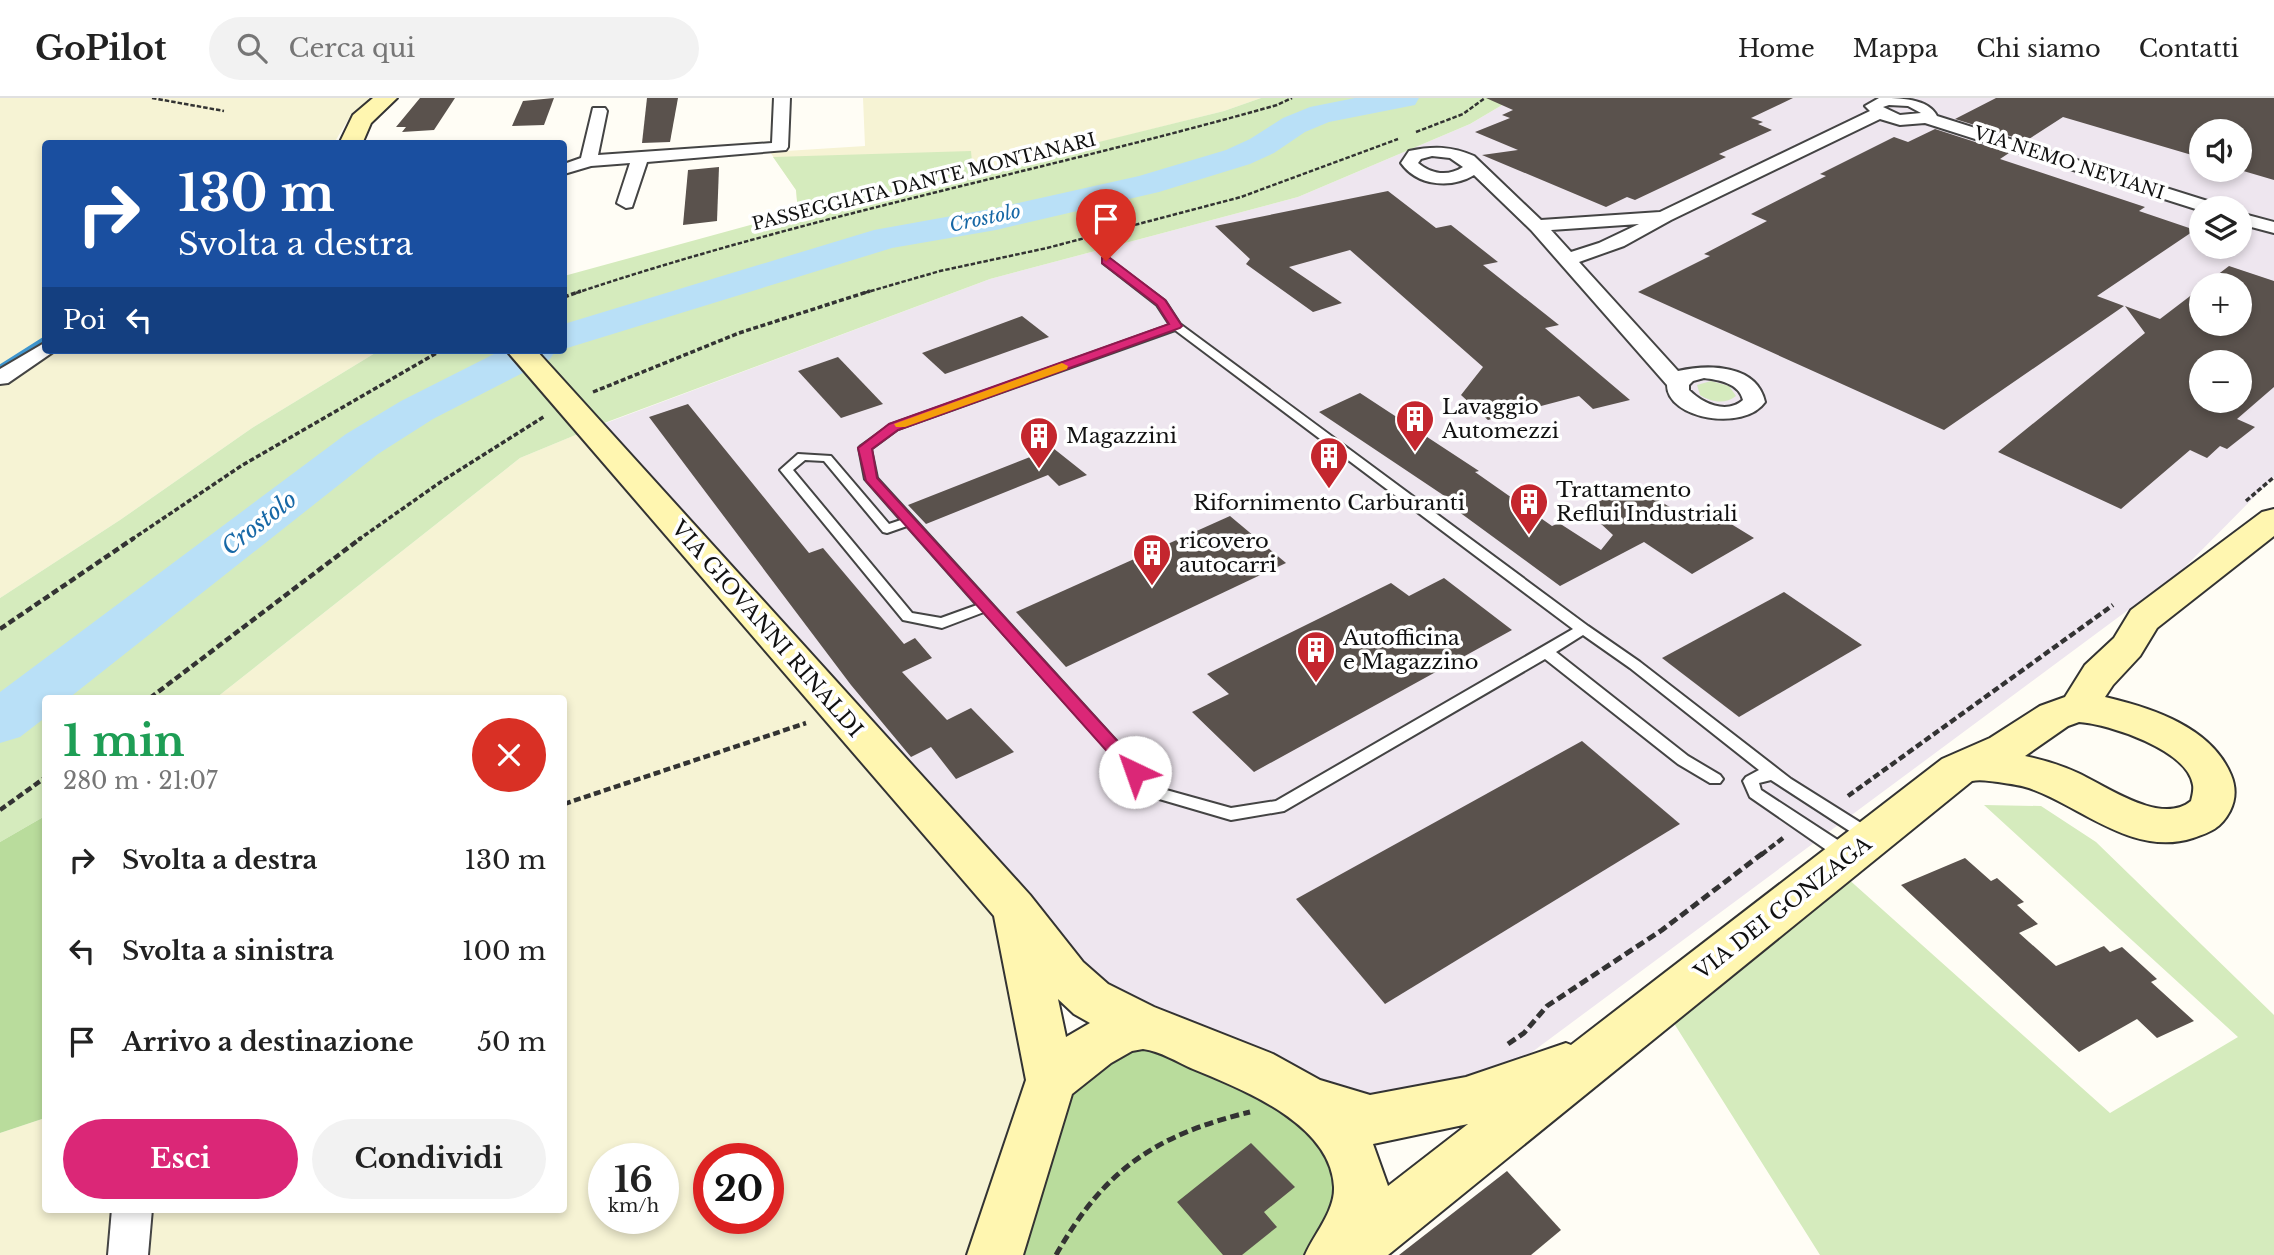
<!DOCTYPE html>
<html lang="it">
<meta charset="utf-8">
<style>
:root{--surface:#fff;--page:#f2f2f2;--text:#222;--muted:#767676;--line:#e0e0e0;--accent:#db2777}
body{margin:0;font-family:"Libre Baskerville",serif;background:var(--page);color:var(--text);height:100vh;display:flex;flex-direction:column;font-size:26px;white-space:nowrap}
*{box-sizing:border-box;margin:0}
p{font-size:23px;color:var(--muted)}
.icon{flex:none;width:38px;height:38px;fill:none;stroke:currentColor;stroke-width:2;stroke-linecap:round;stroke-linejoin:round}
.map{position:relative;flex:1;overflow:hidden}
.side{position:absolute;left:42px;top:597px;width:525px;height:518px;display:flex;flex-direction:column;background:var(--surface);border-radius:7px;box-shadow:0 4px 10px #0003}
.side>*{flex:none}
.guide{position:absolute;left:42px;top:42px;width:525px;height:214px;border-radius:7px;box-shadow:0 4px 10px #0003;background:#1a4fa0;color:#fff;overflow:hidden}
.tools{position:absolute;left:2189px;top:21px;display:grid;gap:14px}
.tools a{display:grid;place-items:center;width:63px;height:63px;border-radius:50%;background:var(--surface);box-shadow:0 4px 10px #0003;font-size:35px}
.speed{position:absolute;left:588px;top:1045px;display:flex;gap:14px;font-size:35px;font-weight:700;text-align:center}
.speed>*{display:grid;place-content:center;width:91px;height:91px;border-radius:50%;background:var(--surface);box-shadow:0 4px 10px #0003;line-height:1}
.speed small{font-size:18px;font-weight:400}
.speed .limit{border:10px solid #d22;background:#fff;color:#111}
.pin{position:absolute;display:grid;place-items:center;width:60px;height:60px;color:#fff;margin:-72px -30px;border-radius:50% 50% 50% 0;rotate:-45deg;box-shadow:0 0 7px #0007}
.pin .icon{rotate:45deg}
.me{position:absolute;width:77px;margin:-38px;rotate:318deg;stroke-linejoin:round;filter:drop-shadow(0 0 5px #0008)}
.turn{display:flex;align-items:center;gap:24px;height:147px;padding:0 21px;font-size:32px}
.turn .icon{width:91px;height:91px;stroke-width:2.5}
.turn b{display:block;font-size:49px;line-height:60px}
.then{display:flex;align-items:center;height:66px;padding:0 21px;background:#0003;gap:14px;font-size:26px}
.round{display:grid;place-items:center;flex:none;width:74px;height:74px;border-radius:37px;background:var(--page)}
.headline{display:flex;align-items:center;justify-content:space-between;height:119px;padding:0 21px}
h1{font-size:42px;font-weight:700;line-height:52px;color:#1e9e55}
.cta{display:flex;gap:14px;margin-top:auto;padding:14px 21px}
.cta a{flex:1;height:80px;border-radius:42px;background:var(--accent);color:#fff;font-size:28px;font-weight:700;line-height:80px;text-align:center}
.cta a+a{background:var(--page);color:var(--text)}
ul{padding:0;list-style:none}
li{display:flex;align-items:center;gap:21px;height:91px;padding:0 21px}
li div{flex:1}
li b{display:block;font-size:26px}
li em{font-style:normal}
header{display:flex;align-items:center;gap:42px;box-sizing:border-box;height:98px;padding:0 35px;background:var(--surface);border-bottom:2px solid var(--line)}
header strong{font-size:33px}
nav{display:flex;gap:38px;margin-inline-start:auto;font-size:24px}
.search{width:490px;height:63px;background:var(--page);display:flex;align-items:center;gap:18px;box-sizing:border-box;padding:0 24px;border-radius:38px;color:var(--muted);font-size:26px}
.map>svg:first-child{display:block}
.industrial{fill:#eee6ef;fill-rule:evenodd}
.farmland{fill:#f6f3d4;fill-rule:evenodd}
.green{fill:#d5ebbd}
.forest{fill:#b9dc9c}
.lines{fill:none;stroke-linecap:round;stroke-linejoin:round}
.stream{stroke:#3f96cf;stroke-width:8}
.river{fill:#b9e0f7;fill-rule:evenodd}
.building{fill:#5a524d;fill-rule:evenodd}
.lane-casing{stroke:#444;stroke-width:4}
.street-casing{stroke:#444;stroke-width:4}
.secondary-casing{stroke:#333;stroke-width:4}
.path-far3{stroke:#333;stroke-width:2.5;stroke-dasharray:4.5 2;stroke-linecap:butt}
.path-far2{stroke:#333;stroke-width:3.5;stroke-dasharray:5 2.5;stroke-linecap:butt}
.path-far1{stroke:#333;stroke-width:4.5;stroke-dasharray:7 3.5;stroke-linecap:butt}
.path{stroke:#333;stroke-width:5;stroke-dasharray:9 4.5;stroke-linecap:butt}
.lane{fill:#fff;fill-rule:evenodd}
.street{fill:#fff;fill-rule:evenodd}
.secondary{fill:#fff6b0;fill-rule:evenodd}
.route{fill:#db2777;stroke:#8e194d;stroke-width:2}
.slow{fill:#f59e0b}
.labels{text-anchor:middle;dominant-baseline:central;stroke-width:7;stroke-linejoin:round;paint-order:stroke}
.far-street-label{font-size:18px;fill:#111;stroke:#fff}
.far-water-label{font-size:19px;font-style:italic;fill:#1768a6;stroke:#fff}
.poi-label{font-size:21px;fill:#111;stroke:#fff;text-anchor:start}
.street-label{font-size:21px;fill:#111;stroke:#fff}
.water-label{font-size:23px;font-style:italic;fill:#1768a6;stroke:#fff}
</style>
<header>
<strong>GoPilot</strong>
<div class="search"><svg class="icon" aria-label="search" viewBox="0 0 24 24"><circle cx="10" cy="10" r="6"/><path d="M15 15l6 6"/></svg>Cerca qui</div>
<nav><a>Home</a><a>Mappa</a><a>Chi siamo</a><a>Contatti</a></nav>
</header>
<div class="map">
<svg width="2274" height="1157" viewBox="0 0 2274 1157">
<rect width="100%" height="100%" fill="#fffdf5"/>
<!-- industrial -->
<path class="industrial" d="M 1514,0 L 2274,0 L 2274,379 L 2182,472 L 1466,1003 L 1370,1022 L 1100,897 L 590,331 L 990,181 L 1298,99 L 1470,26 ZM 2202,33 L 2240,33 L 2240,72 L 2202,72 ZM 2202,110 L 2240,110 L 2240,149 L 2202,149 ZM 2202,187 L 2240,187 L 2240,226 L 2202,226 ZM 2202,264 L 2240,264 L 2240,303 L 2202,303 Z"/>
<!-- farmland -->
<g class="farmland">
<path d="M 0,0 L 372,0 L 348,22 L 334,45 L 46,46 L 45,245 L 0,274 Z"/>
<path d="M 863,0 L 1261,0 L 1224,13 L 1085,48 L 798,114 L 796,92 L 770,54 L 865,48 Z"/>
<path d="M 46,252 L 380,252 L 252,330 L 120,422 L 0,500 L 0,280 Z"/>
<path d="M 590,331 L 1014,810 L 1041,937 L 995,1157 L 0,1157 L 0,1035 L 45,1020 L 46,1111 L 564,1111 L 564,600 L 400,600 L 399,598 L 216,600 L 520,360 ZM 604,1060 L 663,1060 L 663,1120 L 604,1120 ZM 709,1060 L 768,1060 L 768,1120 L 709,1120 Z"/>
</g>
<!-- green -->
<g class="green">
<path d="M 1261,0 L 1514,0 L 1470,26 L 1298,99 L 990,181 L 607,324 L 520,360 L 216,600 L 46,600 L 45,718 L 0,744 L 0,500 L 120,422 L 252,330 L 380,252 L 564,252 L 564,178 L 798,114 L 796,92 L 773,59 L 971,53 L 973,75 L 1224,13 Z"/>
<path d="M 1711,283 L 1729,288 L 1736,298 C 1725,307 1711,304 1700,297 L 1697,287 Z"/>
<path d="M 1984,707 L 2041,708 L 2096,744 L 2274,917 L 2274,1157 L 1820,1157 L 1670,919 L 1846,779 L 2110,1015 L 2238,939 Z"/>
</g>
<!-- forest -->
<g class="forest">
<path d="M 45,718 L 45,1020 L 0,1035 L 0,744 Z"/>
<path d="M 1145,929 L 1339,1034 L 1333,1157 L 995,1157 L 1051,982 Z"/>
</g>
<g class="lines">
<!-- stream -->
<path class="stream" d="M 0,271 L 46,242"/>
<!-- river -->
<g class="river">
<path d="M 1355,0 L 1419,0 L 1415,7 L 1329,24 L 1305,34 L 1274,55 L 1250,66 L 1159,94 L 996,132 L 892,150 L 564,251 L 564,226 L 874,132 L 996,110 L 1139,78 L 1226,52 L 1250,41 L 1283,20 L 1310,9 Z"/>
<path d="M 502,252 L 556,252 L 550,261 L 433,321 L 378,356 L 69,600 L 46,600 L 46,619 L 20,639 L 0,645 L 0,594 L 346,336 L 401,303 Z"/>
</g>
</g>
<!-- building -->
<g class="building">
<path d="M 420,0 L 455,0 L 434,32 L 402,34 L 406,29 L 396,29 Z"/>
<path d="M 554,0 L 544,27 L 512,28 L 523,3 Z"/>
<path d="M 647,0 L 678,0 L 670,44 L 642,45 Z"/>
<path d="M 1486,0 L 1793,0 L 1751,20 L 1763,24 L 1758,26 L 1772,32 L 1719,56 L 1726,59 L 1635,102 L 1627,99 L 1606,109 L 1482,57 L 1518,52 L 1475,34 L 1510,20 L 1502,17 L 1513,12 Z"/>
<path d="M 1996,0 L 2274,0 L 2274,82 L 2240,72 L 2240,33 L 2202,33 L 2202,60 L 2063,19 L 2026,43 L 1955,21 Z"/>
<path d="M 1935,31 L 2009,55 L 2000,61 L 2145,109 L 2139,113 L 2195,132 L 2097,198 L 2124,208 L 1944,332 L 1638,194 L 1710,158 L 1704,156 L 1767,123 L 1751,116 L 1826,78 L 1820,76 L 1894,39 L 1908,44 Z"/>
<path d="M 719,69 L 717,123 L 683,127 L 688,72 Z"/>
<path d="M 1388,93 L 1436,130 L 1451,127 L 1498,164 L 1483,167 L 1559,227 L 1545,230 L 1630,302 L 1593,311 L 1579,298 L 1488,322 L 1461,297 L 1483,269 L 1350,152 L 1289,169 L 1342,205 L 1313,214 L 1246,166 L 1250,161 L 1215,128 Z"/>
<path d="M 2229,168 L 2274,183 L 2274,289 L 2237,321 L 2255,329 L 2227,351 L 2220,348 L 2207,360 L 2190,352 L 2121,411 L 1998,354 L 2145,235 L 2125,208 L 2160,221 L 2202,189 L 2202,226 L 2240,226 L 2240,187 L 2204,187 ZM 2202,264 L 2240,264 L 2240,303 L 2202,303 Z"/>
<path d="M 1022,218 L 1049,239 L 945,276 L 922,255 Z"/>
<path d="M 838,259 L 883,306 L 841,320 L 798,273 Z"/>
<path d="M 1360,295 L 1479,373 L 1475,374 L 1552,428 L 1559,425 L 1601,452 L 1613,437 L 1585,411 L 1633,386 L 1687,420 L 1705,410 L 1754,440 L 1692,476 L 1644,444 L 1560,488 L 1455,411 L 1461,409 L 1319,314 Z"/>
<path d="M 688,306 L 809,455 L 823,450 L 904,546 L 915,540 L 932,560 L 902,574 L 947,622 L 971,610 L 1014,654 L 956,681 L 931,649 L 911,659 L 851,587 L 649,319 Z"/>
<path d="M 1053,350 L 1087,377 L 1059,388 L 1048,377 L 926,426 L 908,407 Z"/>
<path d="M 1230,418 L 1286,465 L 1066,569 L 1016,514 Z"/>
<path d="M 1444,480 L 1512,532 L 1254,674 L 1192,614 L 1229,596 L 1207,576 L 1391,485 L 1409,498 Z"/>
<path d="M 1784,494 L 1862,547 L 1739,619 L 1662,560 Z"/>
<path d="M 1582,643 L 1680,726 L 1385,906 L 1296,801 Z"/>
<path d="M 1965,760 L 1991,783 L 1997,780 L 2024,804 L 2017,807 L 2038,826 L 2019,835 L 2056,868 L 2104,848 L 2110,854 L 2122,849 L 2157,881 L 2151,884 L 2194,923 L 2157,940 L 2137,921 L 2079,954 L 1901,787 Z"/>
<path d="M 1251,1045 L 1295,1089 L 1264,1114 L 1277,1129 L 1242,1157 L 1223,1157 L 1177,1104 Z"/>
<path d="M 1507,1073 L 1561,1132 L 1531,1157 L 1399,1157 Z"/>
</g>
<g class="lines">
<defs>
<path id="lane" d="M 1103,161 L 1109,161 L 1165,203 L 1180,226 L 1588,528 L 1640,564 L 1791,681 L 1877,735 L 1879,739 L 1877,743 L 1871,745 L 1865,743 L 1771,682 L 1759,685 L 1761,692 L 1853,752 L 1855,757 L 1853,762 L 1847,763 L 1841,762 L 1750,699 L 1743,683 L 1746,679 L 1759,672 L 1630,570 L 1583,537 L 1556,554 L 1688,658 L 1720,677 L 1723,681 L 1720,685 L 1710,685 L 1678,666 L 1545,561 L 1284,713 L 1231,722 L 1149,698 L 984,514 L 942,530 L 903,522 L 780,372 L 798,356 L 831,358 L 889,426 L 901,422 L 865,381 L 859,350 L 861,348 L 890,327 L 1170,227 L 1157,207 L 1103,165 ZM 1175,232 L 1573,531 L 1276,703 L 1231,710 L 1159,690 L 877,380 L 871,351 L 898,331 ZM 805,362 L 824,363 L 883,434 L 887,435 L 907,428 L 977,507 L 941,520 L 912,515 L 793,372 Z"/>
<g id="street">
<path d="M 774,0 L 790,0 L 788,49 L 786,52 L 647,64 L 632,109 L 626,110 L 617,105 L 630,65 L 591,68 L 564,76 L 564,66 L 581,60 L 593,10 L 605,10 L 607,13 L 598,57 L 772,45 Z"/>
<path d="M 1879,0 C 1899,0 1928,0 1937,18 L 2217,106 L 2220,110 L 2202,110 L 2202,113 L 1925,25 L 1900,27 L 1880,21 L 1671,122 L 1624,148 L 1579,164 L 1678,273 C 1708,266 1757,266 1765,304 C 1744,334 1667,321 1667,287 L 1531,132 L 1474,77 C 1451,91 1417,88 1401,65 L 1409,53 C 1433,48 1451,48 1474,58 L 1541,122 L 1660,114 L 1870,13 L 1865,8 ZM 1889,7 L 1908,8 L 1921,15 L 1900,17 L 1883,9 ZM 1432,58 L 1450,60 L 1463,69 C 1448,79 1431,76 1418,65 L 1421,61 ZM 1639,126 L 1599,145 L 1571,154 L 1551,132 ZM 1704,280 C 1719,282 1739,285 1743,302 C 1726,317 1702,305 1689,292 L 1689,287 L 1693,283 Z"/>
<path d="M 2240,115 L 2274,124 L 2274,135 L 2240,126 Z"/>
<path d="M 46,244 L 46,252 L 55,252 L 53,254 L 8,285 L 0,286 L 0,271 Z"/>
<path d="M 112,1111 L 152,1111 L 148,1157 L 108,1157 Z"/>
</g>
<g id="secondary">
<path d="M 373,0 L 397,0 L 371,25 L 362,46 L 339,46 L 353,17 Z"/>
<path d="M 506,252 L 536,252 L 1030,797 L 1083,864 L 1108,886 L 1154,909 L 1273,956 L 1320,982 L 1370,997 L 1466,979 L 1566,945 L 1571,947 L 1942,661 L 1990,640 L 2040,608 L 2065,599 L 2085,567 L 2114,540 L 2131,512 L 2262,414 L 2274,411 L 2274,438 L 2157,530 L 2140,558 L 2113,587 L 2105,599 C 2152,610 2211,629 2231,677 C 2236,689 2236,701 2230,713 C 2221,730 2211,734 2193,740 C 2135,759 2084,711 2034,692 C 2023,687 2010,686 1998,684 C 1989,683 1980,681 1972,683 L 1388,1157 L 1305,1157 C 1314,1136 1335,1113 1334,1089 C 1331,1025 1241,991 1193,971 C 1177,964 1160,953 1143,951 L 1132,953 L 1111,965 L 1072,996 L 1023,1157 L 967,1157 L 1026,982 L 994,818 ZM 2079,624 C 2109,626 2188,652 2193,687 C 2194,692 2192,699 2191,703 C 2161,728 2106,688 2078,675 C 2061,667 2043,662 2025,658 L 2068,628 ZM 1058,901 L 1074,916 L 1090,925 L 1066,939 ZM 1468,1026 L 1388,1088 L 1373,1046 Z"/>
</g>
</defs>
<!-- lane casing -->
<use href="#lane" class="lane-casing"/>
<!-- street casing -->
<use href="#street" class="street-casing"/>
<!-- secondary casing -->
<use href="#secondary" class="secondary-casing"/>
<!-- path-far3 -->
<g class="path-far3">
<path d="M 152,0 L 224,13"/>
<path d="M 1416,34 L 1463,16 L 1485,0"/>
<path d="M 576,195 C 806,118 1044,73 1277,7 L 1292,0"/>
<path d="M 864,195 L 940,173 L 1047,150 L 1241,99 L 1398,41"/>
</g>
<!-- path-far2 -->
<g class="path-far2">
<path d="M 564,199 L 581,193"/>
<path d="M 593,294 L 739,235 L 870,193"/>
<path d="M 2246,403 L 2274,379"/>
<path d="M 131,442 L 241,368 L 442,252"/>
<path d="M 358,442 L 442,383 L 545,318"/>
</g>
<!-- path-far1 -->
<g class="path-far1">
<path d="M 0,531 L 134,440"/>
<path d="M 150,600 L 361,440"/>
<path d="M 1848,698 L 2113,507"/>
<path d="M 564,706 L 806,625"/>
<path d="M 0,712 L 46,679"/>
<path d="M 1761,757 L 1783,740"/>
</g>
<!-- path -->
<g class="path">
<path d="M 1508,946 L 1524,935 L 1547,908 L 1662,832 L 1763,755"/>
<path d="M 1056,1157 C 1104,1072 1155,1037 1250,1014"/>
</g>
<!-- lane -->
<use href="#lane" class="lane"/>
<!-- street -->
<use href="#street" class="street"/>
<!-- secondary -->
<use href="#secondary" class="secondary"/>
</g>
<!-- route -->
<path class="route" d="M 1102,160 L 1110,160 L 1165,202 L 1182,228 L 1180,230 L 898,332 L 872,351 L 877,380 L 1141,669 L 1144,674 L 1141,678 L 1129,678 L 866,383 L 858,350 L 889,326 L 1169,226 L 1157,207 L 1102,165 Z"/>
<!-- slow -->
<path class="slow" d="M 1062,265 L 1068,268 L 1067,271 L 905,329 L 896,329 L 894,326 Z"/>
<!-- icons -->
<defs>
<symbol id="building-pin" viewBox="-11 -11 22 30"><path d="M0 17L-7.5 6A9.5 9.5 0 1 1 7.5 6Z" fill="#c4262e" stroke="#fff"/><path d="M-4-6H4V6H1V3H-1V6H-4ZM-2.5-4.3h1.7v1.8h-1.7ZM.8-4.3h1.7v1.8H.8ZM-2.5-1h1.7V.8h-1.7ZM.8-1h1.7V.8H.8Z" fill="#fff"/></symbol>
</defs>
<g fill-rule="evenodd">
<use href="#building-pin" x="1393" y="299" width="44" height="60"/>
<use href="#building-pin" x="1017" y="316" width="44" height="60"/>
<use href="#building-pin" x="1307" y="336" width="44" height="60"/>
<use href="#building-pin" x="1507" y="382" width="44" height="60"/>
<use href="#building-pin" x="1130" y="433" width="44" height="60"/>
<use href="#building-pin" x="1294" y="530" width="44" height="60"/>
</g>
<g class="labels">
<!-- far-street labels -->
<g class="far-street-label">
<text transform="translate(2069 65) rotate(18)">VIA NEMO NEVIANI</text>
<text transform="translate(924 84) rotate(-14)">PASSEGGIATA DANTE MONTANARI</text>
</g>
<!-- far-water labels -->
<g class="far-water-label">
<text transform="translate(985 120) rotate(-12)">Crostolo</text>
</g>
<!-- poi labels -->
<g class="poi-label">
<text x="1442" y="309">Lavaggio<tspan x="1442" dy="24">Automezzi</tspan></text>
<text x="1066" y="338">Magazzini</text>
<text x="1556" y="392">Trattamento<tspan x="1556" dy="24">Reflui Industriali</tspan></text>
<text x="1329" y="405" text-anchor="middle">Rifornimento Carburanti</text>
<text x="1179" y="443">ricovero<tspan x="1179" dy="24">autocarri</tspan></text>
<text x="1343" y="540">Autofficina<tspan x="1343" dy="24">e Magazzino</tspan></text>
</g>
<!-- street labels -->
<g class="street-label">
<text transform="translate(767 531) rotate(49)">VIA GIOVANNI RINALDI</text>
<text transform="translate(1783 810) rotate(-38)">VIA DEI GONZAGA</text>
</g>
<!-- water labels -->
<g class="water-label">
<text transform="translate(259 425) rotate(-38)">Crostolo</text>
</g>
</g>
</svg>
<div class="tools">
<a><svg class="icon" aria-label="sound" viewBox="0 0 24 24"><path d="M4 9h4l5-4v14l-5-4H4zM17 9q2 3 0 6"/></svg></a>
<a><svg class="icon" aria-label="layers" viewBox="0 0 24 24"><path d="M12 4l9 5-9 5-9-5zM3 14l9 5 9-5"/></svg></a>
<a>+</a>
<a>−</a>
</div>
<div class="speed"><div>16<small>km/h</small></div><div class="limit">20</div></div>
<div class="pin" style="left:1106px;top:163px;background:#d93025"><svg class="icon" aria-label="arrive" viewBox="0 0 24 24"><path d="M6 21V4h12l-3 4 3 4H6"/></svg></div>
<svg class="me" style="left:1135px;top:674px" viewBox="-20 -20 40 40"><circle r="19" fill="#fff"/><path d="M0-13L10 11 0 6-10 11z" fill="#db2777"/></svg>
<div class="guide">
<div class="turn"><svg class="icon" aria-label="right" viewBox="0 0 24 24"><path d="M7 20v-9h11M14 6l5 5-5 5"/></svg><div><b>130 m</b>Svolta a destra</div></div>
<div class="then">Poi<svg class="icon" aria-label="left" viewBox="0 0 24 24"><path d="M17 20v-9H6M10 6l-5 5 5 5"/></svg></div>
</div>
<section class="side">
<div class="headline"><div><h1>1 min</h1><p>280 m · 21:07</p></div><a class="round" style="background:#d93025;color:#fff"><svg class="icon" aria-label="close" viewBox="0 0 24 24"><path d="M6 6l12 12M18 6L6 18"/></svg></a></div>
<ul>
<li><svg class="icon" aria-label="right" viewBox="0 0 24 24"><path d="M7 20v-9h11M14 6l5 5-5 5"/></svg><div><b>Svolta a destra</b></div><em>130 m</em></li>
<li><svg class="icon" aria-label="left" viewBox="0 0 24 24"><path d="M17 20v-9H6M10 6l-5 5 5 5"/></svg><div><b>Svolta a sinistra</b></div><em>100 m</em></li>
<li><svg class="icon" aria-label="arrive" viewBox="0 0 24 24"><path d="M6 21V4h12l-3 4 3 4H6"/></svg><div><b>Arrivo a destinazione</b></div><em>50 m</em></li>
</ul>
<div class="cta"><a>Esci</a><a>Condividi</a></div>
</section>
</div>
